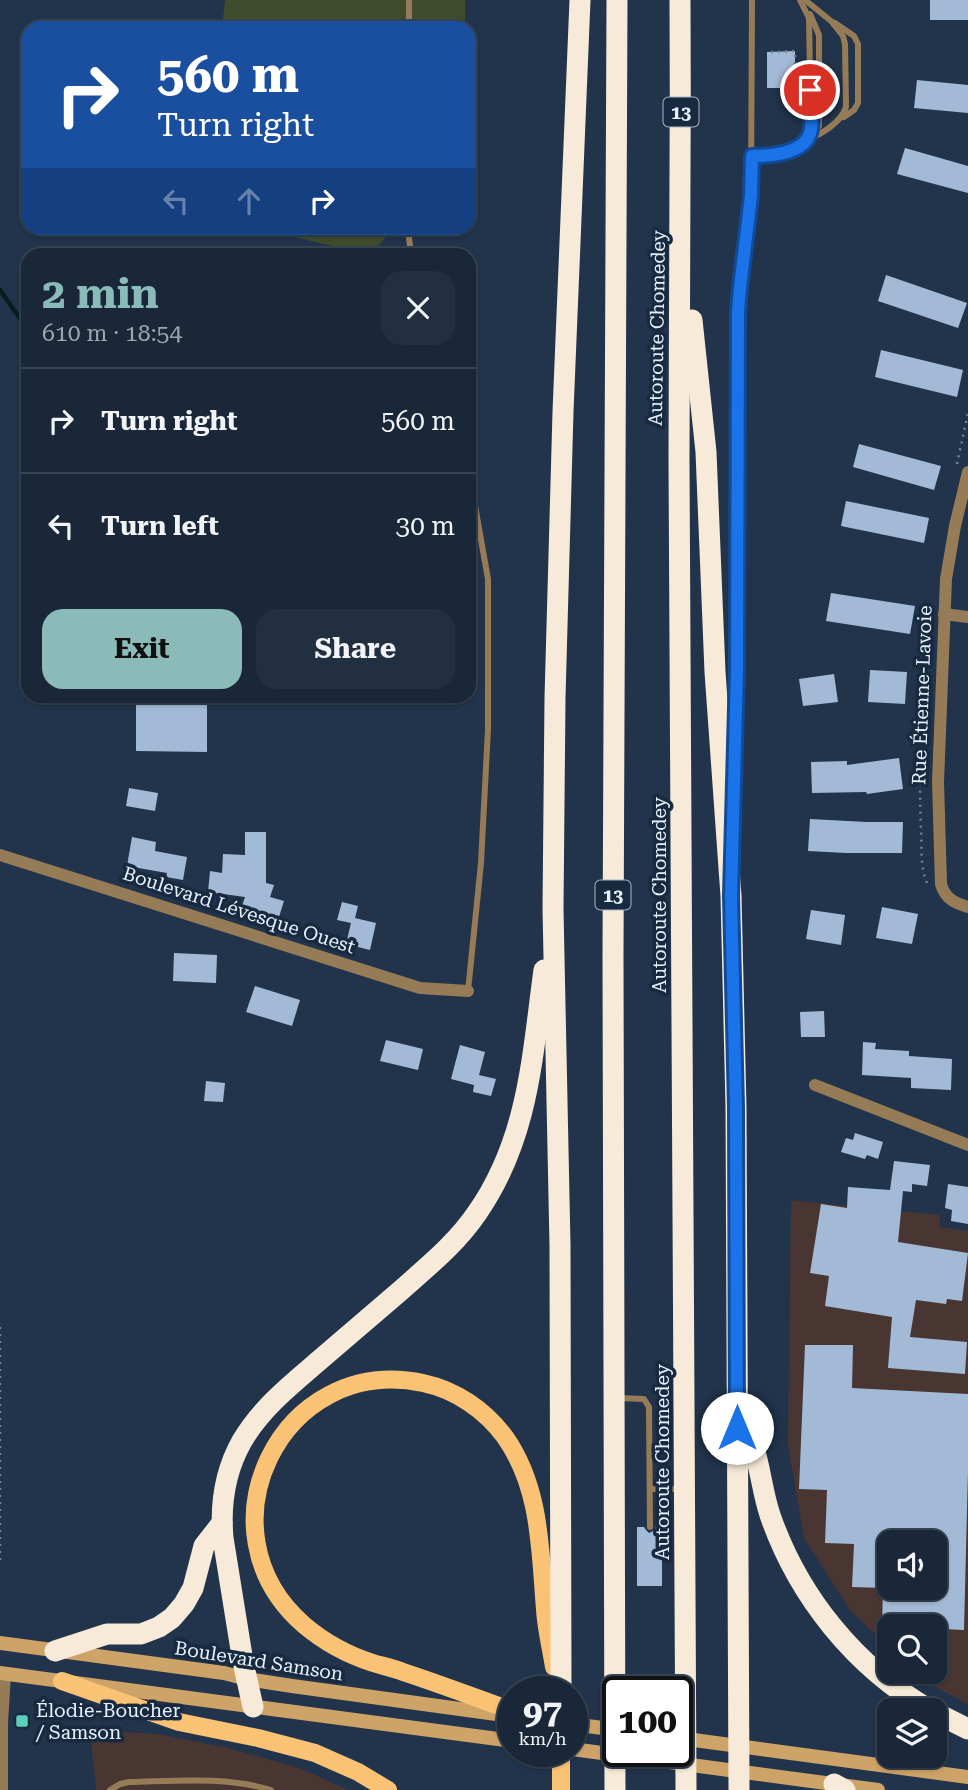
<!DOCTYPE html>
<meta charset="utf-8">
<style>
:root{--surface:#192738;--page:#222f40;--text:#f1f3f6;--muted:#9fa5ae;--line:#374453;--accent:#8bbbb9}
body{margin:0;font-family:"Roboto Serif",serif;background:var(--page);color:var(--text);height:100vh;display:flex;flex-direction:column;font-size:26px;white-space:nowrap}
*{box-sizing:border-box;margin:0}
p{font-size:23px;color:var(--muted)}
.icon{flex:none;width:38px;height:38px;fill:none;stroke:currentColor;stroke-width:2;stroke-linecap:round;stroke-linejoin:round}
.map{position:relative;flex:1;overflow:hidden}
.drawer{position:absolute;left:21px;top:248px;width:455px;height:455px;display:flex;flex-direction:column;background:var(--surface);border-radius:21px;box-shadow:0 2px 5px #0004,0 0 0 2px var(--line)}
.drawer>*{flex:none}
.guide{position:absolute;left:21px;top:21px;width:455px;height:214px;border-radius:21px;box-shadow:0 2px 5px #0004,0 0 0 2px var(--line);background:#1a4fa0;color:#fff;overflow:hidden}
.tools{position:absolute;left:877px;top:1530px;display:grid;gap:14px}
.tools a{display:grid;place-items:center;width:70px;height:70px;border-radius:14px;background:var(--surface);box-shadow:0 2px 5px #0004,0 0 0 2px var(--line);font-size:35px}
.speed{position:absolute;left:497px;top:1676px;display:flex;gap:14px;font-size:35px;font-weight:700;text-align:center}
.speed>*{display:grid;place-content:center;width:91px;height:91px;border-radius:50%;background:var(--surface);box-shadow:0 2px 5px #0004,0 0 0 2px var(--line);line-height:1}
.speed small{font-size:18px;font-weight:400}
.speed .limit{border:4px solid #111;border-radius:10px;background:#fff;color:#111}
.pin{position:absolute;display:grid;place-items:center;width:60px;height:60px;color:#fff;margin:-30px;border:4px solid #fff;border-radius:50%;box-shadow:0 2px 7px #0007}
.me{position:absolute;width:77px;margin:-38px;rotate:0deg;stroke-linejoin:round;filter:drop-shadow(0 0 5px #0008)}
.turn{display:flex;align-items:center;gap:24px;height:147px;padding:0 21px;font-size:32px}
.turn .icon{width:91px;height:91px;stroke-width:2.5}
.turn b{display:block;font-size:49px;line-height:60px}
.lanes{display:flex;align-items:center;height:66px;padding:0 21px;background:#0003;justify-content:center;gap:35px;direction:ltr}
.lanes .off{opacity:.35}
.round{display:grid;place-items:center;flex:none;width:74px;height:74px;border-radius:21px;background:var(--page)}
.headline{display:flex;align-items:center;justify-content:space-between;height:119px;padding:0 21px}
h1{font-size:42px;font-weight:700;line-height:52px;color:var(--accent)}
.cta{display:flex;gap:14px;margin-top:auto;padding:14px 21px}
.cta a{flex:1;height:80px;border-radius:21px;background:var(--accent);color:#111;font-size:28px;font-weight:700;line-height:80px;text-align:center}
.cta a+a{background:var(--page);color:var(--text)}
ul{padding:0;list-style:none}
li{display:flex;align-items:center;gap:21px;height:105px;padding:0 21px;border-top:2px solid var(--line)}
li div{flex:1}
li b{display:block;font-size:26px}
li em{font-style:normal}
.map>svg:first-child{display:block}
.industrial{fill:#493532;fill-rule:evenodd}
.green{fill:#3e4c2c}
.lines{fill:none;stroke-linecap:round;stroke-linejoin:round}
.stream{stroke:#051d1e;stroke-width:4.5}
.building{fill:#a3bad6;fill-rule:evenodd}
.path{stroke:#748395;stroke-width:2.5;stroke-dasharray:2 5;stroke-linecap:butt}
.lane{stroke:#967b57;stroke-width:6}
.street{stroke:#967b57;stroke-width:12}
.secondary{stroke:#cea368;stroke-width:14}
.primary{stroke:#fac275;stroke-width:18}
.highway{stroke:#f7ead8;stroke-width:21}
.route-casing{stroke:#114b97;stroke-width:18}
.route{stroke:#1a73e8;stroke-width:12}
.poi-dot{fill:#5bcebc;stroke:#182a40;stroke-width:2.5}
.labels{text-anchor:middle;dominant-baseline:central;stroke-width:7;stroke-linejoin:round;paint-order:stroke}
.shield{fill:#182a40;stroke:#aab6c4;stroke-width:2}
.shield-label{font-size:18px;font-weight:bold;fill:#e8f2fd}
.street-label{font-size:19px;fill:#e8f2fd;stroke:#182a40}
.poi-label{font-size:19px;fill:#e8f2fd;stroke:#182a40;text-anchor:start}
</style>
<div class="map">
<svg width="968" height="1790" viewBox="0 0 968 1790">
<rect width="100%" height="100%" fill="#21344b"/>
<!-- industrial -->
<g class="industrial">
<path d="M 791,1200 L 939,1215 L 940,1227 L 968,1231 L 968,1704 L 925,1682 L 913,1671 L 934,1671 L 934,1626 L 889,1626 L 889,1648 L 850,1610 L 804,1538 L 788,1445 ZM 889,1542 L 934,1542 L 934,1587 L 889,1587 Z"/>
<path d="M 90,1730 L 158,1734 L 228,1748 L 297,1767 L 348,1790 L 96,1790 Z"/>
</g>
<!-- green -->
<g class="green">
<path d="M 225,0 L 465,0 L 465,28 L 222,28 Z"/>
<path d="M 226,228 L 394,228 L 370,255 L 287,235 Z"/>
</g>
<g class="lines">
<!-- stream -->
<path class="stream" d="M 0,290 L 28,330"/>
</g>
<!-- building -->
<g class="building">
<rect x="930" y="0" width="38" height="20"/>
<path d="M 795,51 L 795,88 L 767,88 L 767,52 Z"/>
<path d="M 917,80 L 968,85 L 968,113 L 914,108 Z"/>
<path d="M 905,148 L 968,166 L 968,193 L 897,174 Z"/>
<path d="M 886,275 L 967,303 L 958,328 L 878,301 Z"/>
<path d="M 881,350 L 963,370 L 957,397 L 875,377 Z"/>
<path d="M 859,444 L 941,466 L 934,490 L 853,467 Z"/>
<path d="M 846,501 L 929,518 L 924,543 L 841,526 Z"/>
<path d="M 831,593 L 915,606 L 910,634 L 826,621 Z"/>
<path d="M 870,670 L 907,672 L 905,704 L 868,702 Z"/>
<path d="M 834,674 L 838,702 L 803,706 L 799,679 Z"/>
<path d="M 136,696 L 207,696 L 207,752 L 136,751 Z"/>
<path d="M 899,758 L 903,789 L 867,794 L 866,792 L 812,793 L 811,762 L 847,761 L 847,765 Z"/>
<path d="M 129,788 L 158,793 L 155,811 L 126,806 Z"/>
<path d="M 810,819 L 867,822 L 903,822 L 902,853 L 846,853 L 808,851 Z"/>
<path d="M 245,832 L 266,832 L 266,883 L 274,885 L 270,897 L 284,901 L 279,917 L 242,906 L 245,897 L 208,892 L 210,871 L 222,873 L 223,854 L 245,855 Z"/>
<path d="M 132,837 L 156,842 L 155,851 L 187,857 L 183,880 L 166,877 L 167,873 L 127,866 Z"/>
<path d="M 342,902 L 358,906 L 355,918 L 376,923 L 370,950 L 346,944 L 351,923 L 337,920 Z"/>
<path d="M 882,907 L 918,914 L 912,944 L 876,938 Z"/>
<path d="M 811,910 L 845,915 L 841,945 L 806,939 Z"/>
<path d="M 174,953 L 217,955 L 216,983 L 173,981 Z"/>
<path d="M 255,986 L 300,1000 L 292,1026 L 246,1012 Z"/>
<path d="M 824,1011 L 825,1037 L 801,1037 L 800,1012 Z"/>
<path d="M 386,1040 L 423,1049 L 418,1070 L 380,1061 Z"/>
<path d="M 863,1042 L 876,1043 L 875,1049 L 909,1051 L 909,1056 L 952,1059 L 951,1090 L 911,1088 L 911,1078 L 862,1075 Z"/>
<path d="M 460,1045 L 485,1052 L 479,1075 L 496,1079 L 491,1096 L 473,1092 L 474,1085 L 451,1079 Z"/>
<path d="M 206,1081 L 225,1083 L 223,1102 L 204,1101 Z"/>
<path d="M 855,1133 L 883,1142 L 878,1159 L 867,1155 L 865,1159 L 841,1152 L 846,1138 L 853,1140 Z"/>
<path d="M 894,1161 L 930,1165 L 927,1186 L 912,1184 L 912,1192 L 903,1191 L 898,1242 L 968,1253 L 962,1301 L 947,1299 L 946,1304 L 916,1300 L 910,1337 L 967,1342 L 965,1374 L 888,1368 L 892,1317 L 825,1306 L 829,1276 L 810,1273 L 821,1204 L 847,1208 L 848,1187 L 890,1190 Z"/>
<path d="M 948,1184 L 968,1187 L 968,1224 L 951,1221 L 952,1210 L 945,1208 Z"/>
<path d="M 805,1345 L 853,1345 L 852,1388 L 968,1394 L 968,1471 L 964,1630 L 943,1629 L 943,1626 L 882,1626 L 883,1588 L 852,1587 L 854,1544 L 825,1543 L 827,1490 L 799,1489 ZM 889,1542 L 934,1542 L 934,1587 L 889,1587 Z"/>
<path d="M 637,1527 L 644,1527 L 646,1530 L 649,1533 L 653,1531 L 656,1527 L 662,1527 L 662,1586 L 637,1586 Z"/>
</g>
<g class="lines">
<!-- path -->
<g class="path">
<path d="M 771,52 L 795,51 L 795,69 L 800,69"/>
<path d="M 957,464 L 968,413"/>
<path d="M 927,883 C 920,867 922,848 921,830 C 918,764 923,698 929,632"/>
<path d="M 0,1327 L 0,1560"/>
</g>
<!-- lane -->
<g class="lane">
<path d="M 805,0 L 831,21 L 843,36 L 845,44 L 846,107 C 841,123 822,133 807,141"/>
<path d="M 810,14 L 819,35 L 819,126 L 812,136"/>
<path d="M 835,23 L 854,36 L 858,44 L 858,103 L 854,110 L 844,117"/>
<path d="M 409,28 L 409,0"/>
<path d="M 752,156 C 773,156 802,154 811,132 L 809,18 L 800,0"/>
<path d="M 408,228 L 411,256"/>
<path d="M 734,793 L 737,670 L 738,312 L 740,288 L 751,196 L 752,0"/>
<path d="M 468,991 L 481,863 L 488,729 L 488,579 L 469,472"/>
<path d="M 618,1398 L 644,1399 L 649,1407 L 650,1527"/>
<path d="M 650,1489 L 680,1489"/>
<path d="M 110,1790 L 120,1784 L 129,1782 C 176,1781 225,1776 271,1790"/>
</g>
<!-- street -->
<g class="street">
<path d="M 968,472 L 955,526 L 946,579 L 938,782 L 941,884 C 945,899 955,903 968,907"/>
<path d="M 944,614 L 968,617"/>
<path d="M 0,855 L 420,988 L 468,991"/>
<path d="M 815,1085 L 968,1145"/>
<path d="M 2,1790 L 2,1723 L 5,1674"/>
</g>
<!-- secondary -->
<g class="secondary">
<path d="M 0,1643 L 224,1673 L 247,1679 L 292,1686 L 511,1716"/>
<path d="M 0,1673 L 513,1741"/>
<path d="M 572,1724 L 618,1730"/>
<path d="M 679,1738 L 968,1777"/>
<path d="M 572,1749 L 878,1790"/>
</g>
<!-- primary -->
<g class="primary">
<path d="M 62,1681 L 179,1722 L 258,1738 L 315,1753 L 358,1772 L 388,1790"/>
<path d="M 513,1711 C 476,1698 440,1684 403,1672 C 393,1668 383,1666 373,1663 C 348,1655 324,1642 304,1625 C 195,1531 281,1353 423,1383 C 456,1390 485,1410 505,1437 C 541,1488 540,1550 545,1609 C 546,1628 551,1648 554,1667"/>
<path d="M 561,1752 L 561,1790"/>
</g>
<!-- highway -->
<g class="highway">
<path d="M 680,0 C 681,153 679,306 679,459 C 679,902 685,1346 686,1790"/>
<path d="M 692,320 L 706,452 L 715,672 L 731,896 L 736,1107 L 739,1790"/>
<path d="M 743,1416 C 747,1428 752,1440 755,1452 C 761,1473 763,1494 770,1515 C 798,1596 855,1667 930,1710"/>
<path d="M 55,1651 L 107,1634 L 141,1634 L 159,1627 L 172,1618 L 184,1604 L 193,1588 L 204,1546 L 222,1523"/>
<path d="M 561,1692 L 560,1245 L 553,909 L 555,698 L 563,412 L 580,0"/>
<path d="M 253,1707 L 243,1662 L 223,1538 C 220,1504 225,1471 242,1441 C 260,1410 288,1387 315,1364 C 343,1340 371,1316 399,1292 C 427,1267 456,1244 477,1213 C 529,1138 532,1057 544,970"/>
<path d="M 934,1712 L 968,1729"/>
<path d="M 834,1784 L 845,1790"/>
<path d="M 615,1790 L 613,955 L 617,0"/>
</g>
</g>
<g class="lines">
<defs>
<path id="route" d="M 737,1428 L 736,1107 L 731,896 L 737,670 L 738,312 L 740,288 L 751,196 L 752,156 C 769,156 801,154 809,136 C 814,127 810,101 810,90"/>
</defs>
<!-- route casing -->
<use href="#route" class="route-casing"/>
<!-- route -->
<use href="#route" class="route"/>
</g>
<!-- markers -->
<rect class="poi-dot" x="15" y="1714" width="14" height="14" rx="3.5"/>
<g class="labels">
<!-- shield labels -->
<g class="shield">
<rect x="663.5" y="97.5" width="35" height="29" rx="5"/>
<rect x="595.5" y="880.5" width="35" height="29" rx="5"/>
</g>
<g class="shield-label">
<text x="681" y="112">13</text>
<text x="613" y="895">13</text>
</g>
<!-- street labels -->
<g class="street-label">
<text transform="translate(657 328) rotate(-89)">Autoroute Chomedey</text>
<text transform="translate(922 695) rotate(-88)">Rue Étienne-Lavoie</text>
<text transform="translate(659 895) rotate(-90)">Autoroute Chomedey</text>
<text transform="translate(239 910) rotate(18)">Boulevard Lévesque Ouest</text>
<text transform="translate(662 1462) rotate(-90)">Autoroute Chomedey</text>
<text transform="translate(259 1661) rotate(9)">Boulevard Samson</text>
</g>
<!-- poi labels -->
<g class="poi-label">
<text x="36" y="1710">Élodie-Boucher<tspan x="36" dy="22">/ Samson</tspan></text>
</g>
</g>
</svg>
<div class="tools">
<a><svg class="icon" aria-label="sound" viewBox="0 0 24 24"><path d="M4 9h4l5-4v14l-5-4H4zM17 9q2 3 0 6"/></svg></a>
<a><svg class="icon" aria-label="search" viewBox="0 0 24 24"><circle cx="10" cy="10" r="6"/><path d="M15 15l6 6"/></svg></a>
<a><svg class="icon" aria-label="layers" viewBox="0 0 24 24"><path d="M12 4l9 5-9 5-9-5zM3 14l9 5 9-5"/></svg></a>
</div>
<div class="speed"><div>97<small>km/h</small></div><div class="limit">100</div></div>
<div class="pin" style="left:810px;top:90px;background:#d93025"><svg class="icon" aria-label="arrive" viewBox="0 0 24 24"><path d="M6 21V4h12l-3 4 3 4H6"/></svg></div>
<svg class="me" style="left:737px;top:1428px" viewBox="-20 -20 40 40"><circle r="19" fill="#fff"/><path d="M0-13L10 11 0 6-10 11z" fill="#1a73e8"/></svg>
<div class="guide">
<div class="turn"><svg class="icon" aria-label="right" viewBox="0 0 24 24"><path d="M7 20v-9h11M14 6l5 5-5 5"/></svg><div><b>560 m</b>Turn right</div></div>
<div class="lanes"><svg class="icon off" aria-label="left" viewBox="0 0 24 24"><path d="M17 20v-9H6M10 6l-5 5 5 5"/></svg><svg class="icon off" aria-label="ahead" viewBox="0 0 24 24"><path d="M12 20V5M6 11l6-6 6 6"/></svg><svg class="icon" aria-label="right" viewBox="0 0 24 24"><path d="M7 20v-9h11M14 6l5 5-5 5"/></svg></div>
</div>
<section class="drawer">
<div class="headline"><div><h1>2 min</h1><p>610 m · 18:54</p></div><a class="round"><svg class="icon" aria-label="close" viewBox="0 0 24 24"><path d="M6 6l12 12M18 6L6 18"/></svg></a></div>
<ul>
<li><svg class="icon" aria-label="right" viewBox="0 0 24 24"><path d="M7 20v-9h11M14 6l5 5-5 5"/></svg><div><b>Turn right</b></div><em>560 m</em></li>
<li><svg class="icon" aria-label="left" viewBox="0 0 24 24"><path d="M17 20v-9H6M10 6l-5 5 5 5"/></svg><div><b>Turn left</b></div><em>30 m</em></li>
</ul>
<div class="cta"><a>Exit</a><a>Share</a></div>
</section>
</div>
